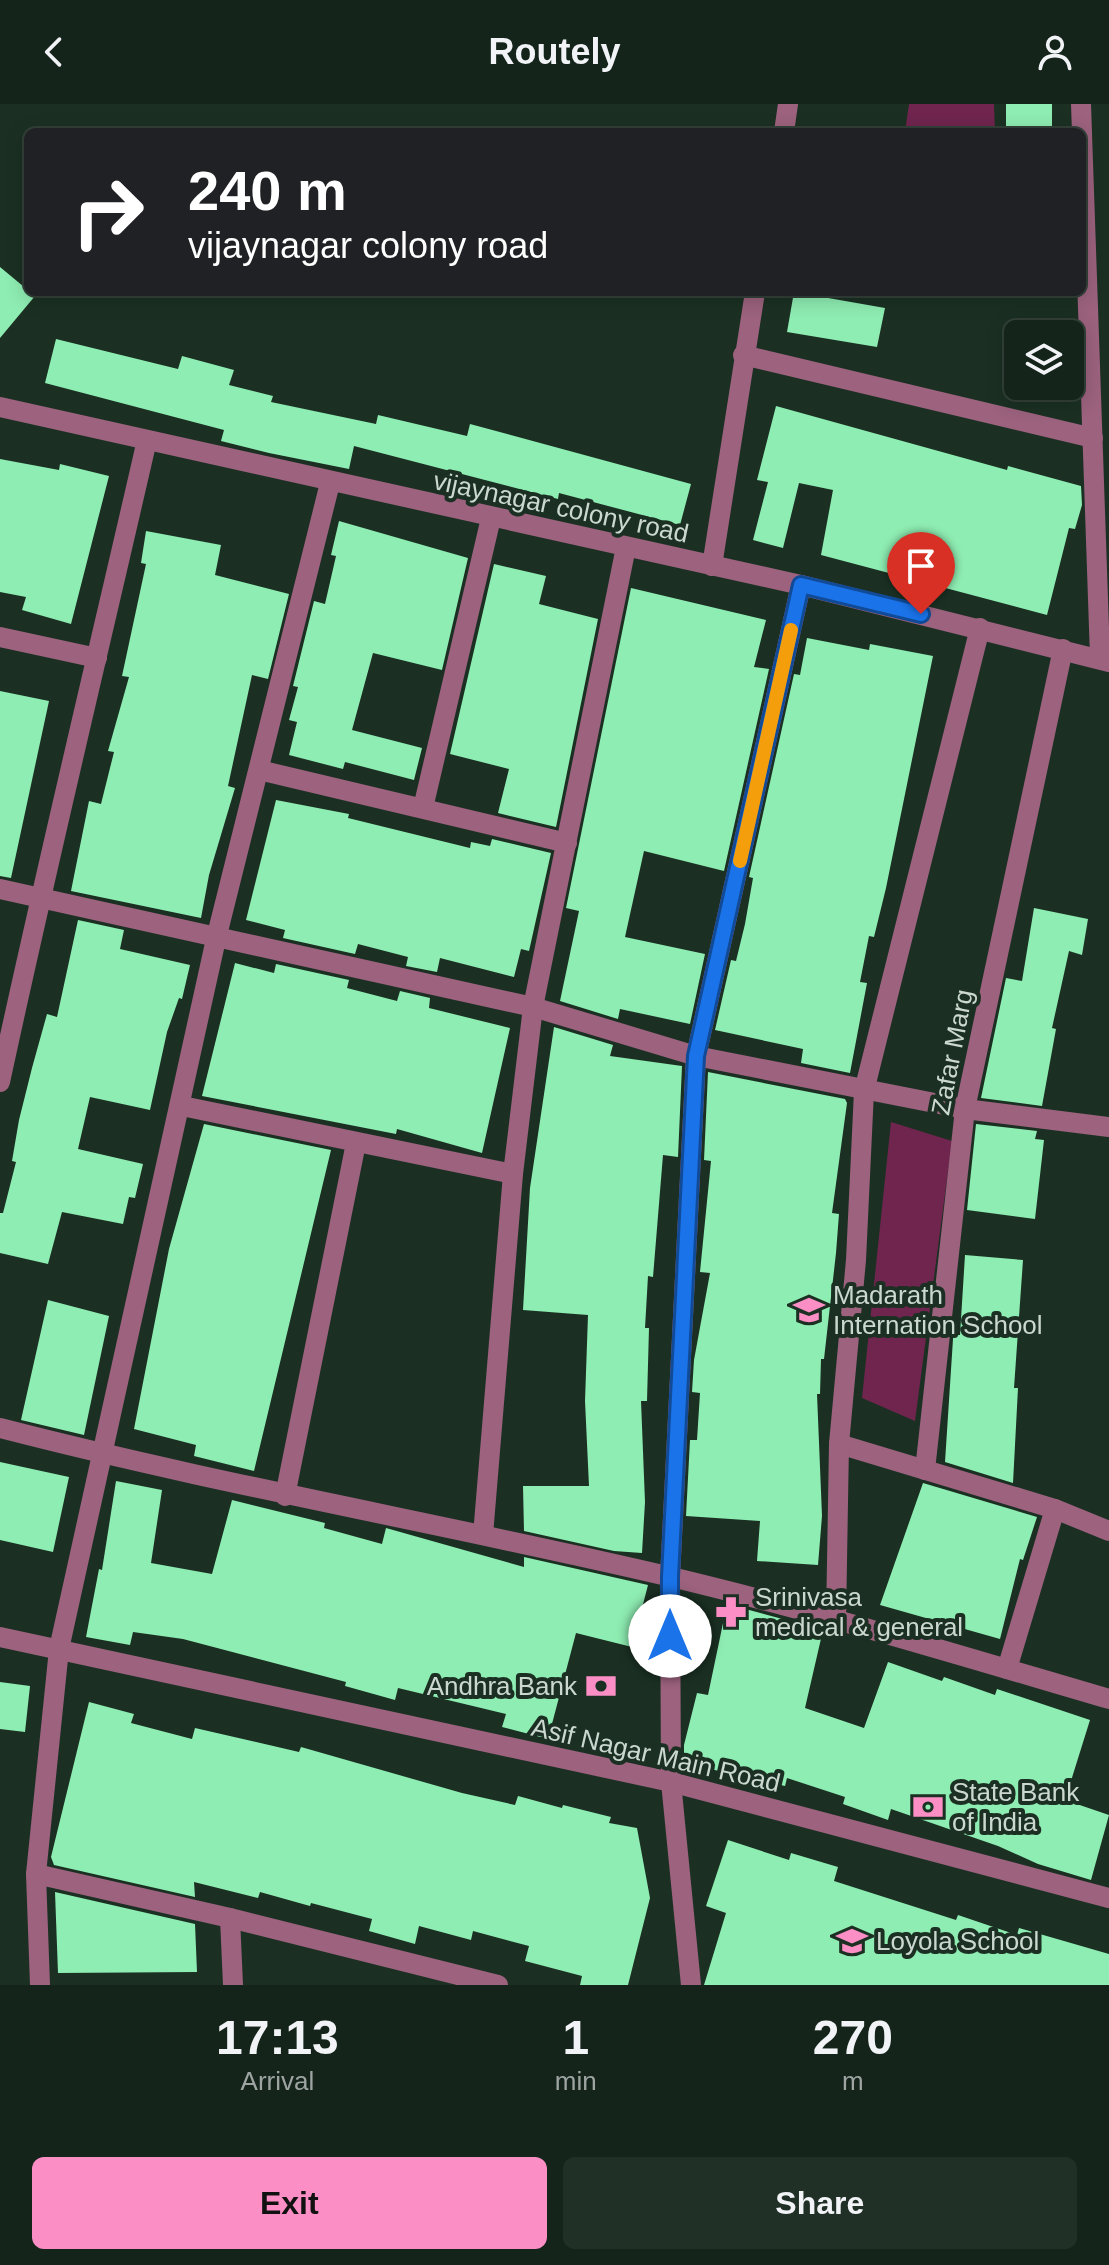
<!DOCTYPE html>
<style>
:root{--surface:#14241a;--page:#213027;--text:#f1f3f6;--muted:#9da4a2;--line:#334139;--accent:#fb8fc5}
body{margin:0;font-family:Arial,sans-serif;background:var(--page);color:var(--text);height:100vh;display:flex;flex-direction:column;font-size:30px;white-space:nowrap}
*{box-sizing:border-box;margin:0}
p{font-size:26px;color:var(--muted)}
.icon{flex:none;width:44px;height:44px;fill:none;stroke:currentColor;stroke-width:2;stroke-linecap:round;stroke-linejoin:round}
.map{position:relative;height:1881px;overflow:hidden}
.drawer{display:flex;flex-direction:column;background:var(--surface);flex:1}
.drawer>*{flex:none}
.guide{position:absolute;left:24px;top:24px;width:1062px;height:168px;border-radius:12px;box-shadow:0 4px 20px #0003,0 0 0 2px var(--line);background:#202124;color:#fff;overflow:hidden}
.buttons{position:absolute;left:1004px;top:216px;display:grid;gap:16px}
.buttons a{display:grid;place-items:center;width:80px;height:80px;border-radius:12px;background:var(--surface);box-shadow:0 4px 20px #0003,0 0 0 2px var(--line);font-size:40px}
.pin{position:absolute;display:grid;place-items:center;width:68px;height:68px;color:#fff;margin:-82px -34px;border-radius:50% 50% 50% 0;rotate:-45deg;box-shadow:0 0 8px #0007}
.pin .icon{rotate:45deg}
.me{position:absolute;width:88px;margin:-44px;rotate:0deg;stroke-linejoin:round;filter:drop-shadow(0 0 6px #0008)}
.turn{display:flex;align-items:center;gap:28px;height:168px;padding:0 32px;font-size:36px}
.turn .icon{width:104px;height:104px;stroke-width:2.5}
.turn b{display:block;font-size:56px;line-height:68px}
.eta{display:flex;justify-content:space-evenly;align-items:center;height:136px;text-align:center}
.eta b{font-size:48px;font-weight:600;line-height:56px}
.cta{display:flex;gap:16px;margin-top:auto;padding:16px 32px}
.cta a{flex:1;height:92px;border-radius:12px;background:var(--accent);color:#111;font-size:32px;font-weight:600;line-height:92px;text-align:center}
.cta a+a{background:var(--page);color:var(--text)}
header{display:flex;justify-content:space-between;align-items:center;height:104px;padding:0 32px;background:var(--surface);font-size:36px;font-weight:600}
.map>svg:first-child{display:block}
.green{fill:#6f254e}
.building{fill:#8eedb2}
.lines{fill:none;stroke-linecap:round;stroke-linejoin:round}
.minor{stroke:#9c627e;stroke-width:20}
.route-casing{stroke:#114b97;stroke-width:20}
.route{stroke:#1a73e8;stroke-width:14}
.slow{stroke:#f59e0b;stroke-width:14}
.labels{text-anchor:middle;dominant-baseline:central;stroke-width:8;stroke-linejoin:round;paint-order:stroke}
.street-label{font-size:26px;fill:#cbd8cf;stroke:#1b3023}
.poi-label{font-size:26px;fill:#cbd8cf;stroke:#1b3023;text-anchor:start}
</style>
<header><svg class="icon" aria-label="back" viewBox="0 0 24 24"><path d="M15 5l-7 7 7 7"/></svg>Routely<svg class="icon" aria-label="person" viewBox="0 0 24 24"><circle cx="12" cy="8" r="4"/><path d="M4 21q1-7 8-7t8 7"/></svg></header>
<div class="map">
<svg width="1109" height="1881" viewBox="0 0 1109 1881">
<rect width="100%" height="100%" fill="#1b3023"/>
<!-- green -->
<g class="green">
<path d="M 909,0 L 994,0 L 995,28 L 905,28 Z"/>
<path d="M 891,1018 L 952,1037 L 915,1317 L 862,1294 Z"/>
</g>
<!-- building -->
<g class="building">
<rect x="1006" y="0" width="46" height="24"/>
<path d="M 0,163 L 35,192 L 0,234 Z"/>
<path d="M 794,188 L 885,204 L 877,243 L 787,228 Z"/>
<path d="M 56,235 L 178,265 L 182,252 L 234,266 L 229,281 L 273,292 L 271,298 L 376,320 L 378,311 L 467,332 L 470,320 L 691,380 L 680,421 L 559,389 L 558,395 L 354,342 L 349,365 L 269,349 L 221,337 L 224,326 L 45,279 Z"/>
<path d="M 776,302 L 1007,366 L 1008,362 L 1081,382 L 1082,401 L 1075,425 L 1069,424 L 1047,511 L 821,451 L 833,386 L 799,379 L 783,444 L 753,436 L 768,378 L 757,376 Z"/>
<path d="M 0,355 L 59,366 L 60,360 L 109,372 L 71,520 L 22,506 L 26,493 L 0,488 Z"/>
<path d="M 339,417 L 468,454 L 442,566 L 373,549 L 352,626 L 422,644 L 414,676 L 345,658 L 343,665 L 289,651 L 297,618 L 289,616 L 298,583 L 293,582 L 314,497 L 325,500 L 336,452 L 331,451 Z"/>
<path d="M 146,427 L 221,441 L 215,471 L 289,490 L 268,575 L 252,571 L 228,682 L 235,684 L 209,771 L 201,814 L 71,787 L 89,697 L 101,700 L 114,648 L 108,647 L 129,573 L 122,572 L 146,460 L 141,459 Z"/>
<path d="M 494,460 L 546,472 L 539,500 L 598,515 L 556,723 L 498,709 L 509,665 L 450,650 Z"/>
<path d="M 631,484 L 766,516 L 754,563 L 769,565 L 724,767 L 644,747 L 625,833 L 705,850 L 690,920 L 620,905 L 618,915 L 560,897 L 579,807 L 566,804 Z"/>
<path d="M 807,534 L 869,546 L 870,540 L 933,552 L 886,784 L 874,833 L 869,832 L 860,878 L 867,879 L 850,969 L 801,959 L 803,945 L 715,926 L 731,856 L 736,857 L 745,820 L 753,774 L 749,773 L 794,570 L 800,571 Z"/>
<path d="M 0,587 L 49,597 L 11,774 L 0,772 Z"/>
<path d="M 276,696 L 349,710 L 348,714 L 470,744 L 471,738 L 490,742 L 492,735 L 551,749 L 529,847 L 521,845 L 514,873 L 440,854 L 437,868 L 406,862 L 408,853 L 358,840 L 355,850 L 283,834 L 285,826 L 246,816 Z"/>
<path d="M 1034,804 L 1088,815 L 1082,851 L 1069,847 L 1052,924 L 1056,925 L 1042,1002 L 981,994 L 1006,874 L 1022,877 Z"/>
<path d="M 78,816 L 124,826 L 120,845 L 190,861 L 182,895 L 179,894 L 167,928 L 150,1006 L 90,993 L 78,1045 L 143,1060 L 135,1094 L 129,1093 L 123,1120 L 62,1108 L 48,1160 L 0,1149 L 0,1109 L 3,1109 L 16,1058 L 12,1057 L 19,1016 L 32,964 L 47,910 L 57,913 Z"/>
<path d="M 235,859 L 274,869 L 276,860 L 349,876 L 347,884 L 397,897 L 400,887 L 430,894 L 429,904 L 510,924 L 482,1049 L 397,1025 L 396,1030 L 202,992 Z"/>
<path d="M 554,923 L 613,941 L 610,952 L 682,962 L 678,1053 L 663,1051 L 653,1173 L 648,1172 L 645,1224 L 649,1224 L 647,1297 L 641,1297 L 645,1398 L 642,1449 L 614,1447 L 524,1427 L 523,1382 L 589,1382 L 585,1297 L 588,1211 L 523,1206 L 530,1084 Z"/>
<path d="M 708,968 L 845,995 L 847,999 L 832,1109 L 839,1110 L 836,1149 L 824,1255 L 821,1255 L 820,1290 L 817,1290 L 822,1412 L 818,1461 L 757,1457 L 760,1417 L 686,1412 L 690,1336 L 697,1336 L 700,1289 L 692,1288 L 694,1256 L 710,1169 L 700,1168 L 711,1057 L 704,1056 Z"/>
<path d="M 204,1020 L 331,1046 L 254,1367 L 194,1352 L 196,1341 L 134,1325 L 169,1145 Z"/>
<path d="M 976,1020 L 1037,1027 L 1035,1035 L 1044,1036 L 1035,1115 L 967,1106 Z"/>
<path d="M 965,1151 L 1023,1156 L 1014,1284 L 1018,1284 L 1013,1379 L 945,1358 L 953,1235 L 953,1231 L 960,1231 Z"/>
<path d="M 48,1196 L 109,1212 L 84,1331 L 21,1316 Z"/>
<path d="M 0,1358 L 69,1373 L 53,1448 L 0,1436 Z"/>
<path d="M 116,1377 L 162,1386 L 151,1459 L 212,1470 L 232,1396 L 325,1419 L 324,1424 L 382,1440 L 386,1424 L 524,1463 L 524,1453 L 648,1481 L 632,1543 L 576,1529 L 548,1635 L 502,1623 L 506,1610 L 398,1584 L 395,1596 L 345,1582 L 346,1578 L 183,1535 L 133,1528 L 130,1541 L 86,1533 L 99,1465 L 102,1466 Z"/>
<path d="M 923,1379 L 1037,1413 L 1023,1456 L 1020,1455 L 1000,1535 L 880,1501 Z"/>
<path d="M 727,1500 L 823,1526 L 805,1604 L 864,1624 L 888,1558 L 942,1577 L 944,1573 L 995,1591 L 997,1585 L 1090,1616 L 1065,1696 L 1109,1711 L 1091,1776 L 1038,1760 L 998,1742 L 891,1705 L 888,1716 L 843,1700 L 845,1693 L 787,1674 L 785,1682 L 684,1659 L 684,1641 L 697,1589 L 708,1591 Z"/>
<path d="M 0,1578 L 30,1582 L 25,1628 L 0,1625 Z"/>
<path d="M 89,1598 L 134,1610 L 131,1619 L 192,1635 L 195,1624 L 299,1648 L 301,1643 L 462,1689 L 515,1701 L 518,1692 L 562,1704 L 563,1701 L 611,1713 L 609,1719 L 637,1724 L 650,1794 L 628,1881 L 580,1881 L 582,1872 L 525,1857 L 529,1842 L 473,1827 L 471,1836 L 419,1822 L 415,1840 L 369,1827 L 372,1815 L 311,1799 L 310,1802 L 260,1788 L 258,1794 L 194,1778 L 195,1793 L 54,1761 L 51,1753 Z"/>
<path d="M 728,1736 L 789,1756 L 791,1749 L 838,1763 L 834,1777 L 956,1816 L 958,1811 L 1017,1831 L 1019,1824 L 1109,1850 L 1109,1881 L 704,1881 L 726,1809 L 706,1802 Z"/>
<path d="M 55,1788 L 195,1820 L 197,1868 L 58,1869 Z"/>
</g>
<g class="lines">
<!-- minor -->
<g class="minor">
<path d="M 1081,0 L 1100,553"/>
<path d="M 784,28 L 788,0"/>
<path d="M 743,251 L 1093,334"/>
<path d="M 0,303 L 801,481 L 1109,558"/>
<path d="M 712,462 L 755,188"/>
<path d="M 0,533 L 97,554"/>
<path d="M 259,666 L 567,739"/>
<path d="M 423,704 L 491,414"/>
<path d="M 0,785 L 533,903 L 696,952 L 965,1005 L 1109,1023"/>
<path d="M 0,978 C 46,764 98,550 147,336"/>
<path d="M 182,1002 L 513,1070"/>
<path d="M 0,1324 C 221,1381 445,1420 667,1472 C 815,1507 962,1552 1109,1595"/>
<path d="M 839,1340 L 1055,1405 L 1109,1427"/>
<path d="M 925,1366 L 965,1005 L 1063,545"/>
<path d="M 285,1392 L 356,1039"/>
<path d="M 483,1431 L 513,1070 L 533,903 L 626,443"/>
<path d="M 836,1516 L 839,1340 L 856,1156 L 864,987 L 980,524"/>
<path d="M 0,1533 L 671,1678 L 1109,1794"/>
<path d="M 1007,1565 L 1055,1405"/>
<path d="M 36,1770 L 230,1814 L 498,1881"/>
<path d="M 230,1814 L 233,1881"/>
<path d="M 40,1881 L 36,1770 L 59,1545 L 216,835 L 330,379"/>
<path d="M 691,1881 L 671,1678 L 670,1473 L 696,952 L 801,481"/>
</g>
</g>
<g class="lines">
<defs>
<path id="route" d="M 670,1532 L 670,1473 L 696,952 L 801,481 L 921,510"/>
</defs>
<!-- route casing -->
<use href="#route" class="route-casing"/>
<!-- route -->
<use href="#route" class="route"/>
<!-- slow -->
<path class="slow" d="M 740,757 L 791,526"/>
</g>
<!-- icons -->
<defs>
<symbol id="school-bare" viewBox="-9 -9 18 18"><path d="M0-5L7-2L0 1L-7-2ZM-4 1L0 2.5L4 1V4Q0 6-4 4Z" fill="#fb8fc5" stroke="#1b3023" stroke-width="2.5" paint-order="stroke"/></symbol>
<symbol id="pharmacy-bare" viewBox="-9 -9 18 18"><path d="M-2-6h4v4h4v4h-4v4h-4v-4h-4v-4h4Z" fill="#fb8fc5" stroke="#1b3023" stroke-width="2.5" paint-order="stroke"/></symbol>
<symbol id="bank-bare" viewBox="-9 -9 18 18"><path d="M-6-4H6V4H-6ZM0-2.3a2.3 2.3 0 1 0 0 4.6a2.3 2.3 0 1 0 0-4.6Z" fill="#fb8fc5" stroke="#1b3023" stroke-width="2.5" paint-order="stroke"/></symbol>
</defs>
<g fill-rule="evenodd">
<use href="#school-bare" x="787" y="1184" width="44" height="44"/>
<use href="#pharmacy-bare" x="709" y="1486" width="44" height="44"/>
<use href="#bank-bare" x="579" y="1560" width="44" height="44"/>
<use href="#bank-bare" x="906" y="1681" width="44" height="44"/>
<use href="#school-bare" x="830" y="1815" width="44" height="44"/>
</g>
<g class="labels">
<!-- street labels -->
<g class="street-label">
<text transform="translate(561 403) rotate(12)">vijaynagar colony road</text>
<text transform="translate(952 948) rotate(-79)">Zafar Marg</text>
<text transform="translate(656 1651) rotate(13)">Asif Nagar Main Road</text>
</g>
<!-- poi labels -->
<g class="poi-label">
<text x="833" y="1191">Madarath<tspan x="833" dy="30">Internation School</tspan></text>
<text x="755" y="1493">Srinivasa<tspan x="755" dy="30">medical &amp; general</tspan></text>
<text x="577" y="1582" text-anchor="end">Andhra Bank</text>
<text x="952" y="1688">State Bank<tspan x="952" dy="30">of India</tspan></text>
<text x="876" y="1837">Loyola School</text>
</g>
</g>
</svg>
<div class="buttons">
<a><svg class="icon" aria-label="layers" viewBox="0 0 24 24"><path d="M12 4l9 5-9 5-9-5zM3 14l9 5 9-5"/></svg></a>
</div>
<div class="pin" style="left:921px;top:510px;background:#d93025"><svg class="icon" aria-label="arrive" viewBox="0 0 24 24"><path d="M6 21V4h12l-3 4 3 4H6"/></svg></div>
<svg class="me" style="left:670px;top:1532px" viewBox="-20 -20 40 40"><circle r="19" fill="#fff"/><path d="M0-13L10 11 0 6-10 11z" fill="#1a73e8"/></svg>
<div class="guide">
<div class="turn"><svg class="icon" aria-label="right" viewBox="0 0 24 24"><path d="M7 20v-9h11M14 6l5 5-5 5"/></svg><div><b>240 m</b>vijaynagar colony road</div></div>
</div>
</div>
<section class="drawer">
<div class="eta">
<div><b>17:13</b><p>Arrival</p></div>
<div><b>1</b><p>min</p></div>
<div><b>270</b><p>m</p></div>
</div>
<div class="cta"><a>Exit</a><a>Share</a></div>
</section>
